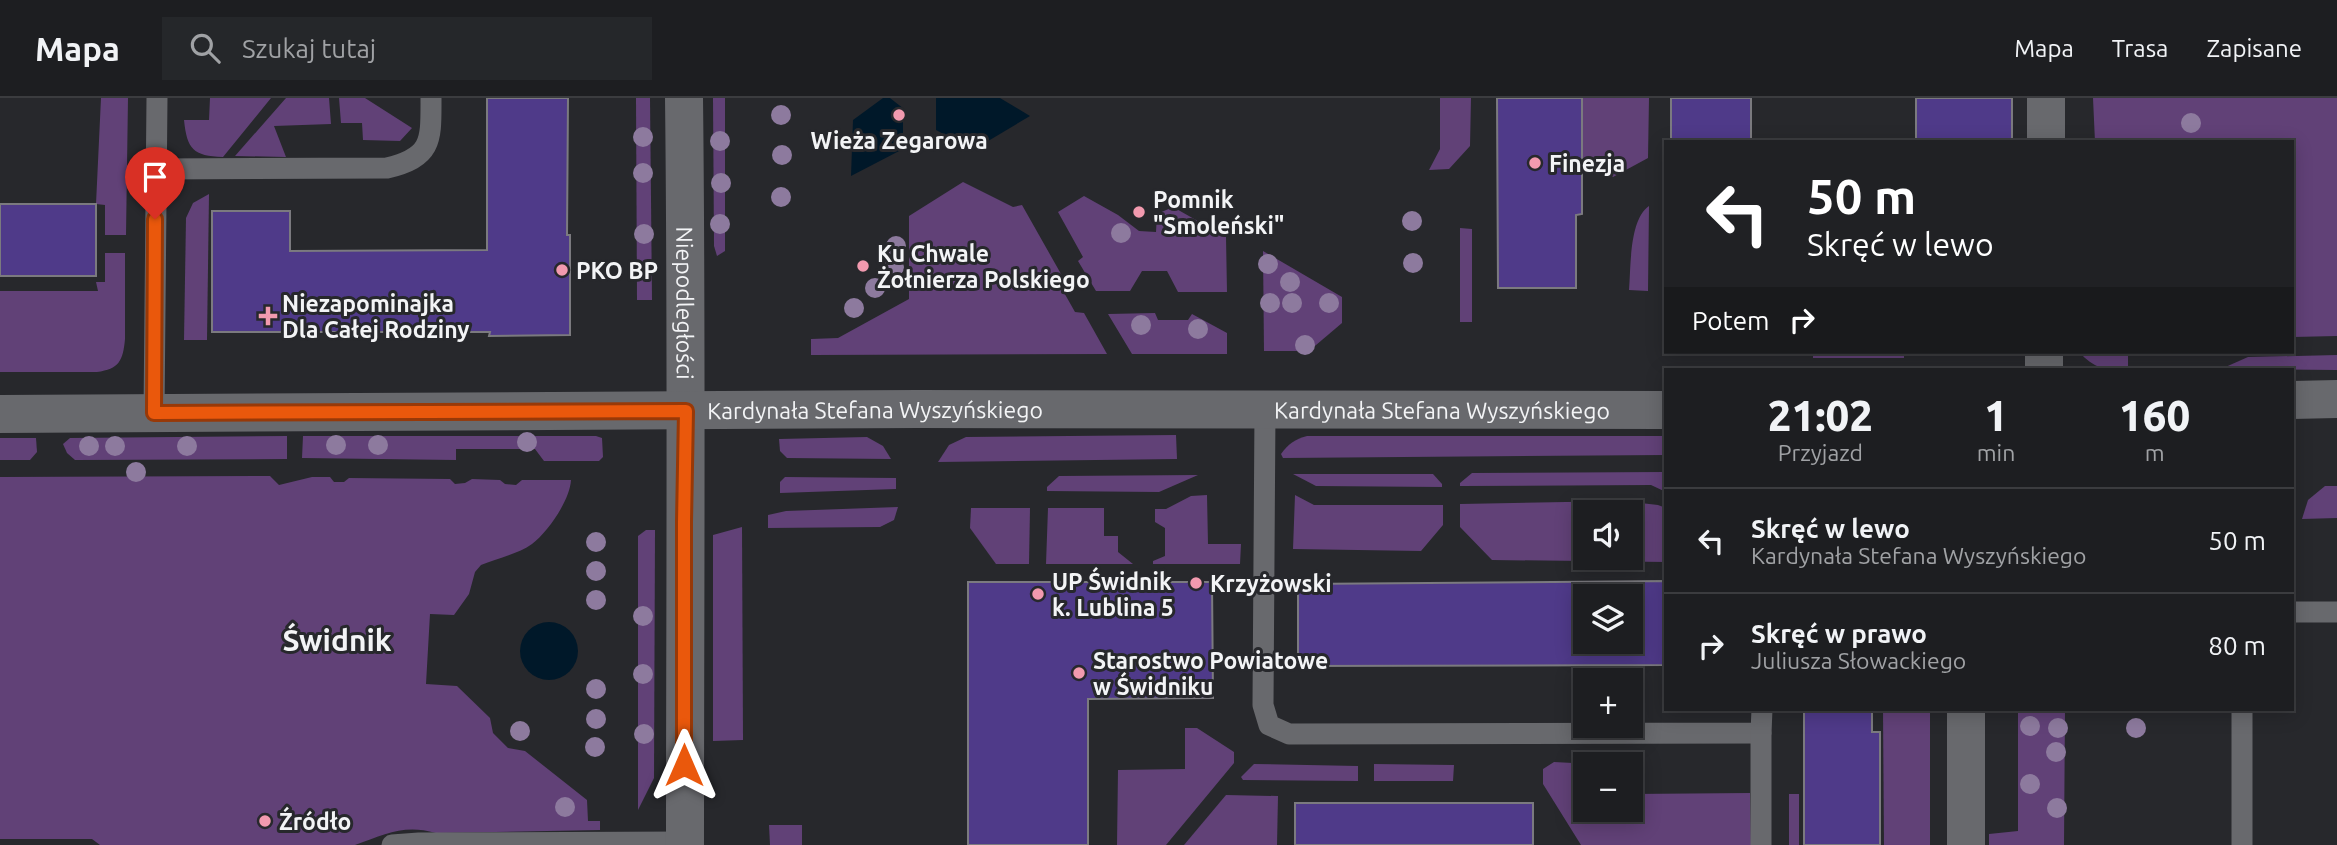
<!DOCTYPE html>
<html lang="pl">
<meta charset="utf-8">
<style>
:root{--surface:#1d1e21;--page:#25272a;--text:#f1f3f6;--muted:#a0a2a5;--line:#3b3c3f}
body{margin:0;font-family:Ubuntu,sans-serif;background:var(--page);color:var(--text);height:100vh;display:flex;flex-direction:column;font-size:26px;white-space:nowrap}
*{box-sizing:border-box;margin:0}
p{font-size:23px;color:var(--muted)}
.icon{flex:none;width:38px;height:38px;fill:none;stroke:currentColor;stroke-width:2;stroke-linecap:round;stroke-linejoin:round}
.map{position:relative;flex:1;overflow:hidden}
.sheet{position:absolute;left:1664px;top:270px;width:630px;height:343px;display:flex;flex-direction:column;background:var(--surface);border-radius:0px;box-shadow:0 4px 18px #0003,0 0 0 2px var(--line)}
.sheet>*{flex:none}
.hud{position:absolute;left:1664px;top:42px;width:630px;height:214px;border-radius:0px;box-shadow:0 4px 18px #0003,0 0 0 2px var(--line);background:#202124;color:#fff;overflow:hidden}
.buttons{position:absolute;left:1573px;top:402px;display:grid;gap:14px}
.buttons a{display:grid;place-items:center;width:70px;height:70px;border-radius:0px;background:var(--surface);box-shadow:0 4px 18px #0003,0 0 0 2px var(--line);font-size:35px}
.pin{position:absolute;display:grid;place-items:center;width:60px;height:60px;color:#fff;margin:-72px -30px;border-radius:50% 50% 50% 0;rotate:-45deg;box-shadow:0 0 7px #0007}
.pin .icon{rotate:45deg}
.me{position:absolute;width:77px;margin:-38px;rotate:0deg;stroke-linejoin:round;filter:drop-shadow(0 0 5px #0008)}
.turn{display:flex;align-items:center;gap:24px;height:147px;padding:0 28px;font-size:32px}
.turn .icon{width:91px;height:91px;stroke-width:2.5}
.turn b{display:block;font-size:49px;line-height:60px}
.then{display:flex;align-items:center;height:66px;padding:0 28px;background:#0003;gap:14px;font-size:26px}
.eta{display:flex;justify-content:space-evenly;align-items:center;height:119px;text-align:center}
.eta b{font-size:42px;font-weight:800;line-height:49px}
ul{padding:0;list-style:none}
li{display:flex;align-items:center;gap:21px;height:105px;padding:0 28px;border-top:2px solid var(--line)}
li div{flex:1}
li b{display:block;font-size:26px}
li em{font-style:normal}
header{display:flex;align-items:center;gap:42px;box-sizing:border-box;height:98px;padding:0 35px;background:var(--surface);border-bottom:2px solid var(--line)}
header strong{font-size:33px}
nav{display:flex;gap:38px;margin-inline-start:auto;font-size:24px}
.search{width:490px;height:63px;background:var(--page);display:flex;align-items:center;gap:18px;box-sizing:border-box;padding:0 24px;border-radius:0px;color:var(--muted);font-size:26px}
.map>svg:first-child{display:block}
.green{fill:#614177;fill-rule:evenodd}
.water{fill:#001829}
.building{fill:#4f3a89;stroke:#7b7a7f;stroke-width:2;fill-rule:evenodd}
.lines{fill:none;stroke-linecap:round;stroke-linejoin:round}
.lane{stroke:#68696d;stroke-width:21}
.street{stroke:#68696d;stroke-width:38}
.tree{fill:#8d7a9e}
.route-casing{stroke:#983908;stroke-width:18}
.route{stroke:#ea580c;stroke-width:12}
.poi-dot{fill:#f29aaf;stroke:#27282c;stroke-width:2.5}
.labels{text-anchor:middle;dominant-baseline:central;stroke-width:6;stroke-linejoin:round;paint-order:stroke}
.poi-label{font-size:23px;font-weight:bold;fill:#f3f4f6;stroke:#27282c;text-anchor:start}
.street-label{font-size:23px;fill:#f3f4f6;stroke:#27282c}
.district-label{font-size:30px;font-weight:bold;fill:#f3f4f6;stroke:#27282c}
</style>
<header>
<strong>Mapa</strong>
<div class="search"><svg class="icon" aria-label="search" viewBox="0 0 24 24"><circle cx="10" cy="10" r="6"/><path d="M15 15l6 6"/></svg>Szukaj tutaj</div>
<nav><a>Mapa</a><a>Trasa</a><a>Zapisane</a></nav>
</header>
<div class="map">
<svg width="2337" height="747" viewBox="0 0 2337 747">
<rect width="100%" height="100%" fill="#27282c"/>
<!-- green -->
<g class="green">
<path d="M 101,0 L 128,0 L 126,137 L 105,137 L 105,107 L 96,106 Z"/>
<path d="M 210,0 L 271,0 L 223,59 C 193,58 187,51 184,22 L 209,22 Z"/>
<path d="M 286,0 L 329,0 L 331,26 L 274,28 L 286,59 L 235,58 Z"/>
<path d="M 339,0 L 365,0 L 412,30 L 400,43 L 363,42 L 362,25 L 341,25 Z"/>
<path d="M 636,0 L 650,0 L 652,202 L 637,202 Z"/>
<path d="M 713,0 L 725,0 L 725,153 L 717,158 L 714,148 Z"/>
<path d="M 1440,0 L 1471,0 L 1470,48 L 1449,71 L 1429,72 L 1440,51 Z"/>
<path d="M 1582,0 L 1649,0 L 1648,60 L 1613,79 L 1593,61 L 1582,60 Z"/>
<path d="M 2093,0 L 2337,0 L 2337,238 L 2293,239 L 2292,44 L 2095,44 Z"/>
<path d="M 963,84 L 1013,109 L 1022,107 L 1065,183 L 1062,191 L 1075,214 L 1084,215 L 1107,256 L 811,257 L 811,241 L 838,240 L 909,201 L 909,118 Z"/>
<path d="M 209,96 L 207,242 L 184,242 L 186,120 L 193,105 Z"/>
<path d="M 1084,98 L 1118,117 L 1139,133 L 1156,134 L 1157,116 L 1173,109 L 1226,139 L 1227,194 L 1178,194 L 1167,173 L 1142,173 L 1130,193 L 1096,193 L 1078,163 L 1083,159 L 1058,114 Z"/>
<path d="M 1649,108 L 1648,193 L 1629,192 C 1631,169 1629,122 1649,108 Z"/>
<path d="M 1460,130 L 1472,131 L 1472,224 L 1460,224 Z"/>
<path d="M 1263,153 L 1342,199 L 1342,225 L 1309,253 L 1264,253 Z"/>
<path d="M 105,155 L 125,155 L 125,241 C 123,263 119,271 97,274 L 0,274 L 0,193 L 98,193 L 96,184 L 105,184 Z"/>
<path d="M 1155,215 L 1158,222 L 1188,222 L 1192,216 L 1227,235 L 1227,256 L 1132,256 L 1108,216 Z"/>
<rect x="1813" y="254" width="91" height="6"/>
<path d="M 2079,254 L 2128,254 L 2128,271 C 2104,271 2096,272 2079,254 Z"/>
<path d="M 2337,257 L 2337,272 L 2221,271 L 2248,259 Z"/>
<path d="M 1176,337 L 1177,361 L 938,364 L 949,347 L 966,339 Z"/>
<path d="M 287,338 L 287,361 L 75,362 L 67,355 L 63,346 L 70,340 Z"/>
<path d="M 303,338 L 596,338 L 602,340 L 603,359 L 599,363 L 544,363 L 535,351 L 456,351 L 456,362 L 302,360 Z"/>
<path d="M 1307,338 L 1666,338 L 1666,357 L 1283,360 L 1281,356 C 1288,346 1295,341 1307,338 Z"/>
<path d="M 867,339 L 883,348 L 891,361 L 787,360 L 780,353 L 779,341 Z"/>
<path d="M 0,340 L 36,340 L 37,354 L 30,362 L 0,362 Z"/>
<path d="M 1666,374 L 1666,394 L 1651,387 L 1460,388 L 1460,385 L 1472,375 Z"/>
<path d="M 1293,376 L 1433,376 L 1442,386 L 1442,389 L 1316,388 Z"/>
<path d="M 1198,377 L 1159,394 L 1047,393 L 1047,389 L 1059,378 Z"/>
<path d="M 270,378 L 279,387 L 312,379 L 330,379 L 334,384 L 344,384 L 349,380 L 450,381 L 455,386 L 465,385 L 472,381 L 500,382 L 505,386 L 516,387 L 522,382 L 571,382 C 570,402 548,434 532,446 C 518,456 496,461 481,467 L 475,474 L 469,496 L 454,517 L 430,516 L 426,586 L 457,588 L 490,620 L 493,635 L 508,650 L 525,653 L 587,702 L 588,723 L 600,723 L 600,732 L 436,735 C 404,726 386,736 355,747 L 100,747 L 92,741 L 0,741 L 0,379 Z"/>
<path d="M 785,379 L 896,380 L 896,391 L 780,395 L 780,384 Z"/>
<path d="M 2325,388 L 2337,388 L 2337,420 L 2302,421 L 2308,402 Z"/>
<path d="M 1207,397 L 1208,446 L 1241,446 L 1240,466 L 1153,466 L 1153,463 L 1165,458 L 1165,430 L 1155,424 L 1155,411 L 1166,411 L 1191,398 Z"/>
<path d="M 1295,397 L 1314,407 L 1443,407 L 1443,427 L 1421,453 L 1293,451 Z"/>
<path d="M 1623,403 L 1658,407 L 1666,410 L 1666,464 L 1492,462 L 1460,429 L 1460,406 ZM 1586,415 L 1631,415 L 1631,460 L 1586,460 Z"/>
<path d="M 898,409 L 894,422 L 880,429 L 768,430 L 768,417 L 786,413 Z"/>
<path d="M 971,410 L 1030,410 L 1029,466 L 996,466 L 970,430 Z"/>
<path d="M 1048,410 L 1104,410 L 1104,438 L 1118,438 L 1118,454 L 1133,466 L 1046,466 Z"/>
<path d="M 742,429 L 743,642 L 713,643 L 713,437 Z"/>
<path d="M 646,432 L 655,432 L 654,680 L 638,712 L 638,438 Z"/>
<path d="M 1883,611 L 1930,611 L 1930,747 L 1884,747 Z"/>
<path d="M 2018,611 L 2065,611 L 2064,747 L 1989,747 L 1989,736 L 2018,733 Z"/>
<path d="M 1185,630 L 1197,630 L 1234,654 L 1234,665 L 1166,747 L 1117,747 L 1118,672 L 1185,671 Z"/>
<path d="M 1554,664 L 1573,665 L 1585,681 L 1586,712 L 1631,712 L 1631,696 L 1750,695 L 1751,747 L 1581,747 L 1543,686 L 1543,671 Z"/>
<path d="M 1254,666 L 1358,668 L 1358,683 L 1243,682 L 1241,679 Z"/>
<path d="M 1374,666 L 1454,667 L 1453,683 L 1374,683 Z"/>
<rect x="1789" y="696" width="10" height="51"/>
<path d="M 1226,697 L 1278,698 L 1277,747 L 1184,747 Z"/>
<path d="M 769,727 L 802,727 L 802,747 L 770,747 Z"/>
</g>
<!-- water -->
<g class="water">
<path d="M 883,0 L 890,0 L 904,11 L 895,10 L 895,23 L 903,24 L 903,51 L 851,78 L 853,22 Z"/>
<path d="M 936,0 L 1000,0 L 1030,18 L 973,52 L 936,32 Z"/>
<circle cx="549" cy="553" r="29"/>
</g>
<!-- building -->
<g class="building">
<path d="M 487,0 L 568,0 L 567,137 L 570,137 L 570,237 L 489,238 L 490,234 L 212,234 L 212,113 L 290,113 L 290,153 L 487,152 Z"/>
<path d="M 1497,0 L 1582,0 L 1582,116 L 1576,117 L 1576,190 L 1498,190 Z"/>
<rect x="1671" y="0" width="80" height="44"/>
<rect x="1916" y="0" width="96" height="44"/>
<rect x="0" y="106" width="96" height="72"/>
<path d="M 1666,483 L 1666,567 L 1298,568 L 1298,486 ZM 1586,499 L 1631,499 L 1631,544 L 1586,544 Z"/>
<path d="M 968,484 L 1212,484 L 1213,600 L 1088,601 L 1088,747 L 968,747 Z"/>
<path d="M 1804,611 L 1872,611 L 1872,634 L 1880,634 L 1880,747 L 1804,747 Z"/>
<rect x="1295" y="705" width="238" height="42"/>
</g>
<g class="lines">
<!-- lane -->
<g class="lane">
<path d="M 156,71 L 387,70 C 433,59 431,42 431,0"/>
<path d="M 1265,312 L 1263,607 L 1269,627 L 1289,636 L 1761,635 L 1762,611"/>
<path d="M 154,315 L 157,0"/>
<path d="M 2292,514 L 2337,514"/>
<path d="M 2242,611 L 2242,747"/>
<path d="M 1761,635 L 1761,747"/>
<path d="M 392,747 L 419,745 L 685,744"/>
</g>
<!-- street -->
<g class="street">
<path id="s1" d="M 684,0 C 687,249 685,498 685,747"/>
<path d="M 2046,44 L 2046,0"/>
<path d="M 2044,254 L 2044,271"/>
<path d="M 2292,302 L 2337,301"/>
<path id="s2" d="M 0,316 L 918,311 L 1666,312"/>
<path d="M 1966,611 L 1966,747"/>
</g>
</g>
<!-- trees -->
<g class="tree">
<circle cx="781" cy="17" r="10"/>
<circle cx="2191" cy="25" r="10"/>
<circle cx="643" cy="39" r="10"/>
<circle cx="720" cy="43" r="10"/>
<circle cx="782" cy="57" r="10"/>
<circle cx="643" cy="75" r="10"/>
<circle cx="721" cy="85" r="10"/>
<circle cx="781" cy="99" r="10"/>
<circle cx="1412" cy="123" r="10"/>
<circle cx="720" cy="126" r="10"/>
<circle cx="1121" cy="135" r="10"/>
<circle cx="644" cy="136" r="10"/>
<circle cx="896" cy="148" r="10"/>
<circle cx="1413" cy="165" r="10"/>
<circle cx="1268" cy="166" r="10"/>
<circle cx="894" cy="169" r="10"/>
<circle cx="1290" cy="184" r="10"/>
<circle cx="875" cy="190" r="10"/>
<circle cx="1270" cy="205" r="10"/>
<circle cx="1292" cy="205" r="10"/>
<circle cx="1329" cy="205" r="10"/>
<circle cx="854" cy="210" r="10"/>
<circle cx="1141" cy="227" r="10"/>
<circle cx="1198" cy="231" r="10"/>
<circle cx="1305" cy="247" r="10"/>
<circle cx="527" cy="344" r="10"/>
<circle cx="336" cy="347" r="10"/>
<circle cx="378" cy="347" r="10"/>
<circle cx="89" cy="348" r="10"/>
<circle cx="115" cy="348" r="10"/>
<circle cx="187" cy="348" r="10"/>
<circle cx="136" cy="374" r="10"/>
<circle cx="596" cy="444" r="10"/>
<circle cx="596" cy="473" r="10"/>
<circle cx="596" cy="502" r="10"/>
<circle cx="643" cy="518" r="10"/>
<circle cx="643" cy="576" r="10"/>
<circle cx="596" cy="591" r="10"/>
<circle cx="596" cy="621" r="10"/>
<circle cx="2030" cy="628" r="10"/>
<circle cx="2058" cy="630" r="10"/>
<circle cx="2136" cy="630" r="10"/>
<circle cx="520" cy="633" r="10"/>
<circle cx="644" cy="636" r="10"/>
<circle cx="595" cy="649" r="10"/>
<circle cx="2056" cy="654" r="10"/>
<circle cx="2030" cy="686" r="10"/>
<circle cx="565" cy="709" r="10"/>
<circle cx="2057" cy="710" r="10"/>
</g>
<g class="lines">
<defs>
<path id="route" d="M 155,121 L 154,315 L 686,313 L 684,424 L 684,667"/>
</defs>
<!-- route casing -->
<use href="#route" class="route-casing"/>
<!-- route -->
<use href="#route" class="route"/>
</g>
<!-- markers -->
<g class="poi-dot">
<circle cx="899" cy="17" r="7"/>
<circle cx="1535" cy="65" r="7"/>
<circle cx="1139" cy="114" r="7"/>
<circle cx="863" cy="168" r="7"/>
<circle cx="562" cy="172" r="7"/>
<path d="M264.5 207.5h7v7h7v7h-7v7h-7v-7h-7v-7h7z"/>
<circle cx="1196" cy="485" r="7"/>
<circle cx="1038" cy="496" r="7"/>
<circle cx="1079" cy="575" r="7"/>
<circle cx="265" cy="723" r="7"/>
</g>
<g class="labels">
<!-- poi labels -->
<g class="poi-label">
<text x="899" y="42" text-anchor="middle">Wieża Zegarowa</text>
<text x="1549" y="65">Finezja</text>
<text x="1153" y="101">Pomnik<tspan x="1153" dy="26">"Smoleński"</tspan></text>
<text x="877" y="155">Ku Chwale<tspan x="877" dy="26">Żołnierza Polskiego</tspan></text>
<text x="576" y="172">PKO BP</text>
<text x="282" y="205">Niezapominajka<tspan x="282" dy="26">Dla Całej Rodziny</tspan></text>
<text x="1052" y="483">UP Świdnik<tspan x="1052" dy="26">k. Lublina 5</tspan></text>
<text x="1210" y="485">Krzyżowski</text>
<text x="1093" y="562">Starostwo Powiatowe<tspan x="1093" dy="26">w Świdniku</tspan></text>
<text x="279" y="723">Źródło</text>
</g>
<!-- street labels -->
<g class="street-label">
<text stroke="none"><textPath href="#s1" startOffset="205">Niepodległości</textPath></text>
<text stroke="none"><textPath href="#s2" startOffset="875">Kardynała Stefana Wyszyńskiego</textPath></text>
<text stroke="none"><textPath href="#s2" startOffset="1442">Kardynała Stefana Wyszyńskiego</textPath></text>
</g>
<!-- district labels -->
<g class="district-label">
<text x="337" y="542">Świdnik</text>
</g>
</g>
</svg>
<div class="buttons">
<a><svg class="icon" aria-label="sound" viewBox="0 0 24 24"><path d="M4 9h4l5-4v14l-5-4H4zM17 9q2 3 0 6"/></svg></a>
<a><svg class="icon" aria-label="layers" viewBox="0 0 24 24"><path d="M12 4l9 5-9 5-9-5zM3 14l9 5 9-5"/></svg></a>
<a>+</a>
<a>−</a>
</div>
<div class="pin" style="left:155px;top:121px;background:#d93025"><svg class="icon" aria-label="arrive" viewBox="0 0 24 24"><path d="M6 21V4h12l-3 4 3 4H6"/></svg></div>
<svg class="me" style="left:684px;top:667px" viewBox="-20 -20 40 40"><path d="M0-17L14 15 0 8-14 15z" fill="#ea580c" stroke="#fff" stroke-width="4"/></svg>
<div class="hud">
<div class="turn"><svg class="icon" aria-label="left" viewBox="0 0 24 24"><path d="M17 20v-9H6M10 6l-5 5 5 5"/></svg><div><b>50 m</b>Skręć w lewo</div></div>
<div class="then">Potem<svg class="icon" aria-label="right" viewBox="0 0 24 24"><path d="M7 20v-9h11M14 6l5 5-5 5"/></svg></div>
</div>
<section class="sheet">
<div class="eta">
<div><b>21:02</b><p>Przyjazd</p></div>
<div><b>1</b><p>min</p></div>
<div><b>160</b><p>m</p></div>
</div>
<ul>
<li><svg class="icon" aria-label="left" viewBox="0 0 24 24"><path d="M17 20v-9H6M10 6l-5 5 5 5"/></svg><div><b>Skręć w lewo</b><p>Kardynała Stefana Wyszyńskiego</p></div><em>50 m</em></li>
<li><svg class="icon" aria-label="right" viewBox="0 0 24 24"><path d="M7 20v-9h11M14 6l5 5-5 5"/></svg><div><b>Skręć w prawo</b><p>Juliusza Słowackiego</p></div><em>80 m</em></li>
</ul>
</section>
</div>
